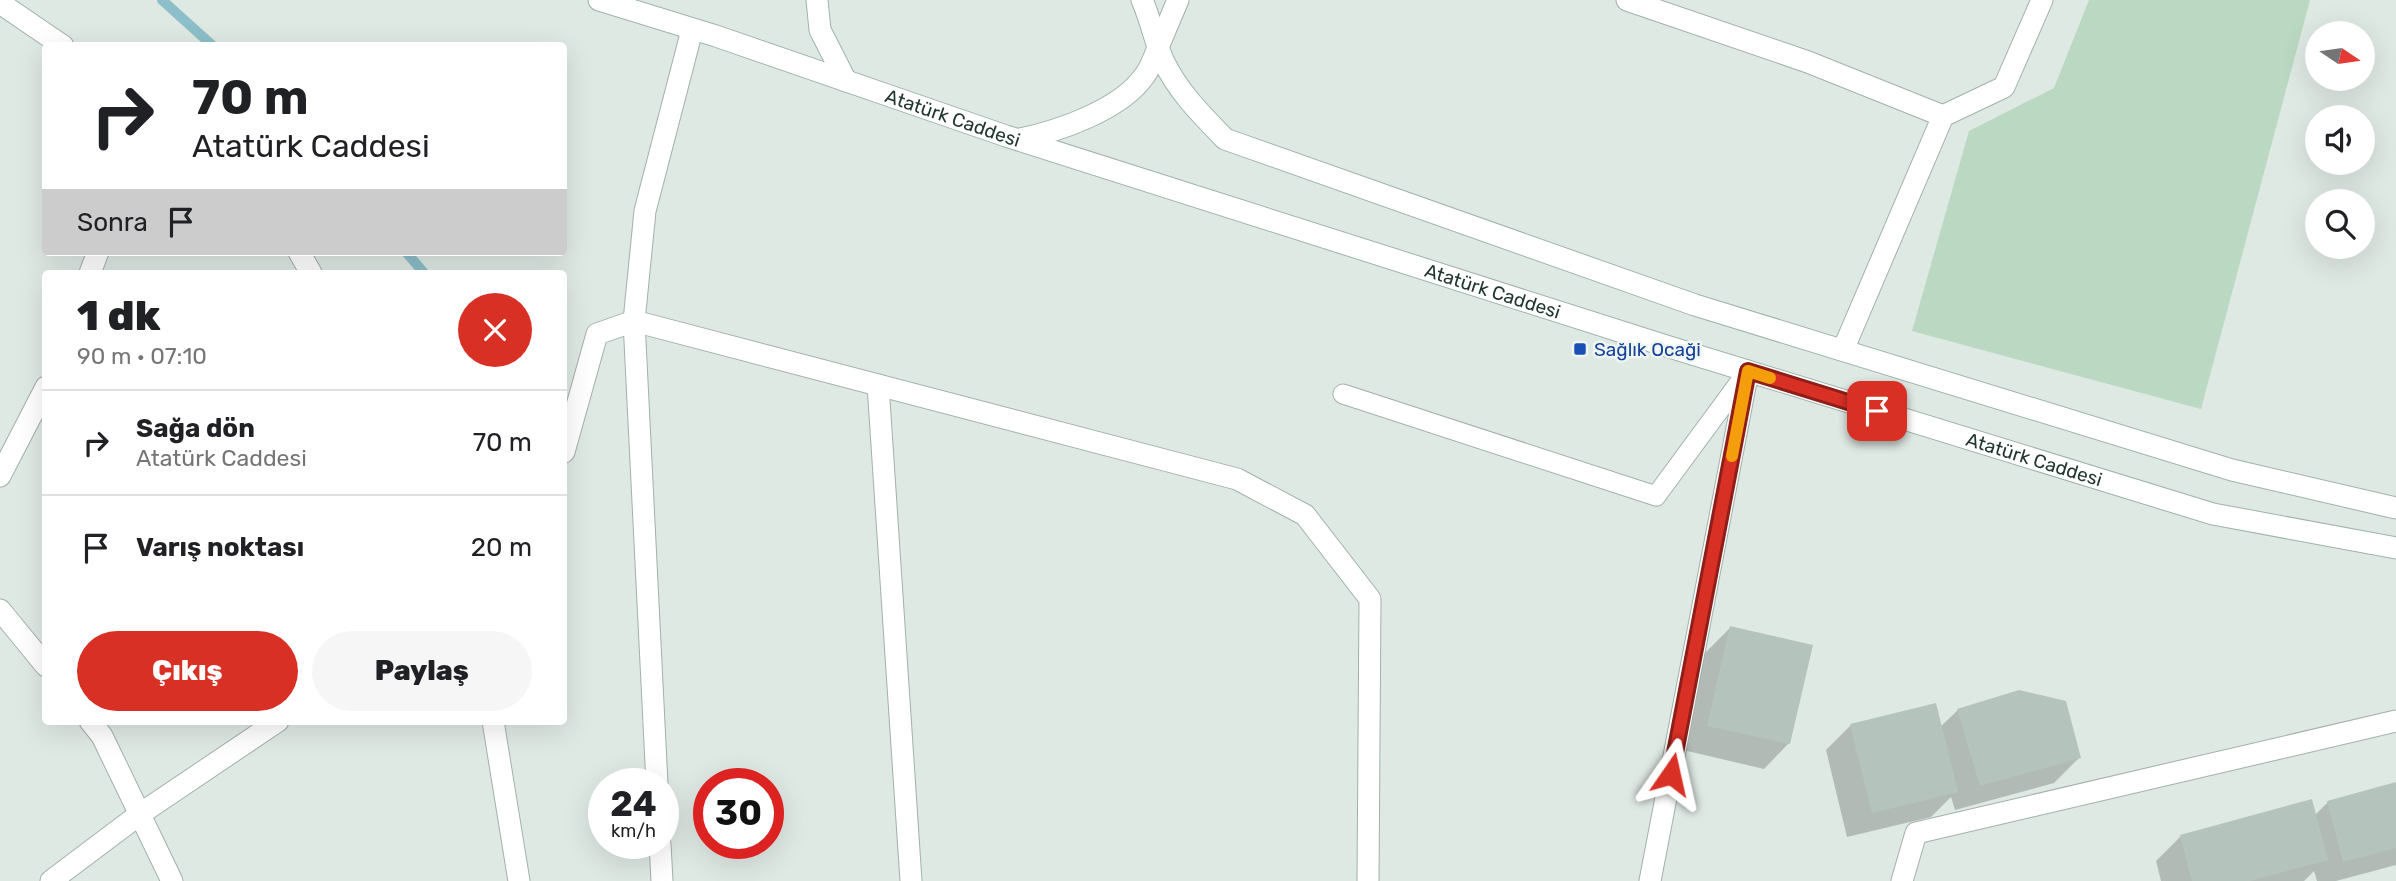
<!DOCTYPE html>
<html lang="tr">
<meta charset="utf-8">
<style>
:root{--surface:#fff;--page:#f6f6f6;--text:#202124;--muted:#757577;--line:#e0e0e0;--accent:#d93025}
body{margin:0;font-family:Rubik,sans-serif;background:var(--page);color:var(--text);height:100vh;display:flex;flex-direction:column;font-size:26px;white-space:nowrap}
*{box-sizing:border-box;margin:0}
p{font-size:23px;color:var(--muted)}
.icon{flex:none;width:38px;height:38px;fill:none;stroke:currentColor;stroke-width:2;stroke-linecap:round;stroke-linejoin:round}
.map{position:relative;flex:1;overflow:hidden}
.side{position:absolute;left:42px;top:270px;width:525px;height:455px;display:flex;flex-direction:column;background:var(--surface);border-radius:7px;box-shadow:0 7px 28px #0002}
.side>*{flex:none}
.hud{position:absolute;left:42px;top:42px;width:525px;height:214px;border-radius:7px;box-shadow:0 7px 28px #0002;background:#fff;color:var(--text);overflow:hidden}
.needle{width:46px;rotate:103deg}
.controls{position:absolute;left:2305px;top:21px;display:grid;gap:14px}
.controls a{display:grid;place-items:center;width:70px;height:70px;border-radius:50%;background:var(--surface);box-shadow:0 7px 28px #0002;font-size:35px}
.speed{position:absolute;left:588px;top:768px;display:flex;gap:14px;font-size:35px;font-weight:700;text-align:center}
.speed>*{display:grid;place-content:center;width:91px;height:91px;border-radius:50%;background:var(--surface);box-shadow:0 7px 28px #0002;line-height:1}
.speed small{font-size:18px;font-weight:400}
.speed .limit{border:10px solid #d22;background:#fff;color:#111}
.pin{position:absolute;display:grid;place-items:center;width:60px;height:60px;color:#fff;margin:-30px;border-radius:14px;box-shadow:0 4px 10px #0006}
.me{position:absolute;width:77px;margin:-38px;rotate:11deg;stroke-linejoin:round;filter:drop-shadow(0 0 5px #0008)}
.turn{display:flex;align-items:center;gap:24px;height:147px;padding:0 35px;font-size:32px}
.turn .icon{width:91px;height:91px;stroke-width:2.5}
.turn b{display:block;font-size:49px;line-height:60px}
.then{display:flex;align-items:center;height:66px;padding:0 35px;background:#0003;gap:14px;font-size:26px}
.round{display:grid;place-items:center;flex:none;width:74px;height:74px;border-radius:37px;background:var(--page)}
.headline{display:flex;align-items:center;justify-content:space-between;height:119px;padding:0 35px}
h1{font-size:42px;font-weight:800;line-height:52px}
.cta{display:flex;gap:14px;margin-top:auto;padding:14px 35px}
.cta a{flex:1;height:80px;border-radius:42px;background:var(--accent);color:#fff;font-size:28px;font-weight:800;line-height:80px;text-align:center}
.cta a+a{background:var(--page);color:var(--text)}
ul{padding:0;list-style:none}
li{display:flex;align-items:center;gap:21px;height:105px;padding:0 35px;border-top:2px solid var(--line)}
li div{flex:1}
li b{display:block;font-size:26px}
li em{font-style:normal}
.map>svg:first-child{display:block}
.green{fill:#bad8c2}
.shadow{fill:#0003}
.lines{fill:none;stroke-linecap:round;stroke-linejoin:round}
.stream{stroke:#8cbfc9;stroke-width:10}
.building{fill:#b5c3bd}
.service-casing{stroke:#a3b0ab;stroke-width:21}
.minor-casing{stroke:#a3b0ab;stroke-width:23}
.tertiary-casing{stroke:#a3b0ab;stroke-width:23}
.secondary-casing{stroke:#9fb3ac;stroke-width:23}
.service{stroke:#fff;stroke-width:19}
.minor{stroke:#fff;stroke-width:21}
.tertiary{stroke:#fff;stroke-width:21}
.secondary{stroke:#fff;stroke-width:21}
.route-casing{stroke:#8d1f18;stroke-width:18}
.route{stroke:#d93025;stroke-width:12}
.slow{stroke:#f59e0b;stroke-width:12}
.transit-dot{fill:#1a4fb4;stroke:#eff6f2;stroke-width:2.5}
.labels{text-anchor:middle;dominant-baseline:central;stroke-width:5;stroke-linejoin:round;paint-order:stroke}
.street-label{font-size:19px;fill:#223731;stroke:#eff6f2}
.transit-label{font-size:19px;fill:#164399;stroke:#eff6f2;text-anchor:start}
</style>
<div class="map">
<svg width="2396" height="881" viewBox="0 0 2396 881">
<rect width="100%" height="100%" fill="#dfe9e4"/>
<!-- green -->
<path class="green" d="M 2089,0 L 2310,0 L 2201,409 L 1912,331 L 1969,131 L 2054,88 Z"/>
<!-- shadow -->
<g class="shadow">
<path d="M 1730,628 L 1789,743 L 1764,769 L 1683,750 L 1705,653 Z"/>
<path d="M 1958,710 L 2079,758 L 2054,783 L 1955,810 L 1951,797 L 1931,817 L 1847,837 L 1826,750 L 1851,725 L 1940,727 Z"/>
<path d="M 2396,784 L 2396,865 L 2336,881 L 2317,881 L 2314,871 L 2304,881 L 2161,881 L 2156,861 L 2181,836 L 2314,816 L 2328,802 Z"/>
</g>
<g class="lines">
<!-- stream -->
<g class="stream">
<path d="M 162,0 L 213,46"/>
<path d="M 406,252 L 424,273"/>
</g>
</g>
<!-- building -->
<g class="building">
<path d="M 1730,626 L 1813,645 L 1790,744 L 1707,726 Z"/>
<path d="M 2019,690 L 2066,701 L 2081,758 L 1980,786 L 1957,709 Z"/>
<path d="M 1936,703 L 1958,792 L 1872,813 L 1850,724 Z"/>
<path d="M 2396,782 L 2396,848 L 2343,862 L 2327,801 Z"/>
<path d="M 2312,799 L 2328,860 L 2250,881 L 2192,881 L 2180,835 Z"/>
</g>
<g class="lines">
<defs>
<path id="service" d="M 1343,394 L 1656,496 L 1748,371"/>
<g id="minor">
<path d="M 1627,0 L 1808,62 L 1943,116"/>
<path d="M 0,3 L 63,46"/>
<path d="M 299,252 L 311,273"/>
<path d="M 90,273 L 98,252"/>
<path d="M 1843,350 L 1943,116 L 2004,87 L 2042,0"/>
<path d="M 878,385 L 911,881"/>
<path d="M 564,452 L 597,334 L 634,321 L 1237,479 L 1305,515 L 1370,599 L 1368,881"/>
<path d="M 0,476 L 46,387"/>
<path d="M 0,610 L 46,666"/>
<path d="M 90,721 L 102,736 L 172,881"/>
<path d="M 493,721 L 519,881"/>
<path d="M 657,784 L 634,321 L 645,211 L 692,30"/>
<path d="M 660,844 L 662,881"/>
<path d="M 51,881 L 140,814 L 278,721"/>
<path d="M 1650,881 L 1748,371"/>
<path d="M 1902,881 L 1916,833 L 2396,721"/>
</g>
<path id="tertiary" d="M 1159,45 L 1178,0"/>
<g id="secondary">
<path id="s1" d="M 599,0 L 716,36 L 1006,136 L 1663,345 L 2213,514 L 2396,548"/>
<path d="M 817,0 L 820,30 L 846,81"/>
<path d="M 1142,0 C 1151,20 1155,43 1164,62 C 1179,93 1202,115 1225,139 L 1695,305 L 2232,470 L 2396,508"/>
<path d="M 1020,139 C 1059,131 1121,110 1145,75 C 1151,67 1155,55 1159,45"/>
</g>
</defs>
<!-- service casing -->
<use href="#service" class="service-casing"/>
<!-- minor casing -->
<use href="#minor" class="minor-casing"/>
<!-- tertiary casing -->
<use href="#tertiary" class="tertiary-casing"/>
<!-- secondary casing -->
<use href="#secondary" class="secondary-casing"/>
<!-- service -->
<use href="#service" class="service"/>
<!-- minor -->
<use href="#minor" class="minor"/>
<!-- tertiary -->
<use href="#tertiary" class="tertiary"/>
<!-- secondary -->
<use href="#secondary" class="secondary"/>
</g>
<g class="lines">
<defs>
<path id="route" d="M 1671,774 L 1748,371 L 1877,411"/>
</defs>
<!-- route casing -->
<use href="#route" class="route-casing"/>
<!-- route -->
<use href="#route" class="route"/>
<!-- slow -->
<path class="slow" d="M 1732,456 L 1748,371 L 1770,378"/>
</g>
<!-- markers -->
<rect class="transit-dot" x="1573" y="342" width="14" height="14" rx="3.5"/>
<g class="labels">
<!-- street labels -->
<g class="street-label">
<text stroke="none"><textPath href="#s1" startOffset="373">Atatürk Caddesi</textPath></text>
<text stroke="none"><textPath href="#s1" startOffset="940">Atatürk Caddesi</textPath></text>
<text stroke="none"><textPath href="#s1" startOffset="1507">Atatürk Caddesi</textPath></text>
</g>
<!-- transit labels -->
<g class="transit-label">
<text x="1594" y="349">Sağlık Ocaği</text>
</g>
</g>
</svg>
<div class="controls">
<a><svg class="needle" viewBox="-14 -14 28 28"><path d="M0-13l5 13h-10z" fill="#e53935"/><path d="M0 13l5-13h-10z" fill="#757577"/></svg></a>
<a><svg class="icon" aria-label="sound" viewBox="0 0 24 24"><path d="M4 9h4l5-4v14l-5-4H4zM17 9q2 3 0 6"/></svg></a>
<a><svg class="icon" aria-label="search" viewBox="0 0 24 24"><circle cx="10" cy="10" r="6"/><path d="M15 15l6 6"/></svg></a>
</div>
<div class="speed"><div>24<small>km/h</small></div><div class="limit">30</div></div>
<div class="pin" style="left:1877px;top:411px;background:#d93025"><svg class="icon" aria-label="arrive" viewBox="0 0 24 24"><path d="M6 21V4h12l-3 4 3 4H6"/></svg></div>
<svg class="me" style="left:1671px;top:774px" viewBox="-20 -20 40 40"><path d="M0-17L14 15 0 8-14 15z" fill="#d93025" stroke="#fff" stroke-width="4"/></svg>
<div class="hud">
<div class="turn"><svg class="icon" aria-label="right" viewBox="0 0 24 24"><path d="M7 20v-9h11M14 6l5 5-5 5"/></svg><div><b>70 m</b>Atatürk Caddesi</div></div>
<div class="then">Sonra<svg class="icon" aria-label="arrive" viewBox="0 0 24 24"><path d="M6 21V4h12l-3 4 3 4H6"/></svg></div>
</div>
<section class="side">
<div class="headline"><div><h1>1 dk</h1><p>90 m · 07:10</p></div><a class="round" style="background:#d93025;color:#fff"><svg class="icon" aria-label="close" viewBox="0 0 24 24"><path d="M6 6l12 12M18 6L6 18"/></svg></a></div>
<ul>
<li><svg class="icon" aria-label="right" viewBox="0 0 24 24"><path d="M7 20v-9h11M14 6l5 5-5 5"/></svg><div><b>Sağa dön</b><p>Atatürk Caddesi</p></div><em>70 m</em></li>
<li><svg class="icon" aria-label="arrive" viewBox="0 0 24 24"><path d="M6 21V4h12l-3 4 3 4H6"/></svg><div><b>Varış noktası</b></div><em>20 m</em></li>
</ul>
<div class="cta"><a>Çıkış</a><a>Paylaş</a></div>
</section>
</div>
